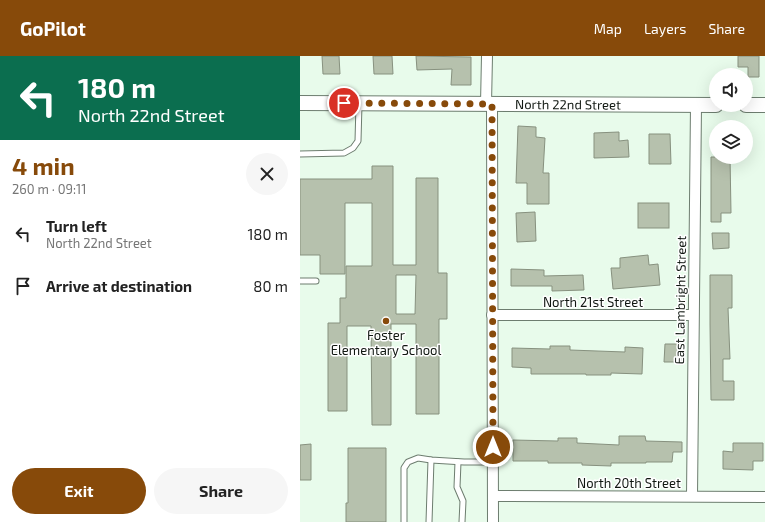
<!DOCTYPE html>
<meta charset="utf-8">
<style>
:root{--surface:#fff;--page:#f6f6f6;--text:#222;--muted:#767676;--accent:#874a0a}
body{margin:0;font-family:"Exo 2",sans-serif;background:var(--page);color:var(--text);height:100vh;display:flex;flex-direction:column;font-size:15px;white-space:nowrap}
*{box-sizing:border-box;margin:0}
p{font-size:13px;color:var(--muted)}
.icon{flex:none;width:22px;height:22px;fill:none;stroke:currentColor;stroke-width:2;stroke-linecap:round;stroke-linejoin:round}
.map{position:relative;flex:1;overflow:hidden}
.drawer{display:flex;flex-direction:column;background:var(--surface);width:300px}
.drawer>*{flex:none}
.hud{background:#0b6e4f;color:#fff;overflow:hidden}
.fabs{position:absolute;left:409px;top:12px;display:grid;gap:8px}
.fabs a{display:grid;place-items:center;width:44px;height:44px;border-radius:50%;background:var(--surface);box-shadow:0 4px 16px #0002;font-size:20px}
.pin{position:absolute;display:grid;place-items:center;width:34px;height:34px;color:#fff;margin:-17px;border:2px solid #fff;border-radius:50%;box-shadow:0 1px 4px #0007}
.me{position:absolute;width:44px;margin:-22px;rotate:0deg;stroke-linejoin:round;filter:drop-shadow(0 0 3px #0008)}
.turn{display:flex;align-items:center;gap:14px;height:84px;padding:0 12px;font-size:18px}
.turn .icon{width:52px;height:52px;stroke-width:2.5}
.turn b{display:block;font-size:28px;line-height:34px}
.round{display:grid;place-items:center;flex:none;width:42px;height:42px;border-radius:21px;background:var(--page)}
.overview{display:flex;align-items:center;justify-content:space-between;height:68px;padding:0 12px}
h1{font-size:24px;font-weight:700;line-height:30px;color:var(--accent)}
.cta{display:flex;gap:8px;margin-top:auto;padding:8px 12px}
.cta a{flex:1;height:46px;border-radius:24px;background:var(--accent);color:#fff;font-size:16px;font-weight:700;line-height:46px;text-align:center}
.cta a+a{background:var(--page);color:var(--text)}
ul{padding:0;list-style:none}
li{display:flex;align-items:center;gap:12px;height:52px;padding:0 12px}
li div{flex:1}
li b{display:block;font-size:15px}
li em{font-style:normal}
header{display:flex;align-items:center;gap:24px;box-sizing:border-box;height:56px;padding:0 20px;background:var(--accent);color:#fff}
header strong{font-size:19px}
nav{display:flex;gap:22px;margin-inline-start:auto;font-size:14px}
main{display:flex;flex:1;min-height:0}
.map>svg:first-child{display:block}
.building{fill:#b6c1ad;stroke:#87917f;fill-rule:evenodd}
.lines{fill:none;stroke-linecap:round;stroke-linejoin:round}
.lane-casing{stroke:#6d7d6f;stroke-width:7}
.street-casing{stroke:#6d7d6f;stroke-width:12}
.secondary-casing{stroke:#6d7d6f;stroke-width:16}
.lane{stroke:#fff;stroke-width:5}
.street{stroke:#fff;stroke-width:10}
.secondary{stroke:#fff;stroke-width:14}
.route{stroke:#874a0a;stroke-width:7;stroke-dasharray:0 12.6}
.poi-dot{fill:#874a0a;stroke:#fff;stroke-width:1.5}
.labels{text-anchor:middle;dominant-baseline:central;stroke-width:3;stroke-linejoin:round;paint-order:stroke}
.street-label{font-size:13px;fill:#101711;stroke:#fff}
.poi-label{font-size:13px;fill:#101711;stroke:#fff}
</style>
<header>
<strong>GoPilot</strong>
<nav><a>Map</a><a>Layers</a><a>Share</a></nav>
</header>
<main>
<section class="drawer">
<div class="hud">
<div class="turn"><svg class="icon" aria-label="left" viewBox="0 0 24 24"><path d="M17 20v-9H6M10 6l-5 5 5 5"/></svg><div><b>180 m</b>North 22nd Street</div></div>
</div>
<div class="overview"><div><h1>4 min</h1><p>260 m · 09:11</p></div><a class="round"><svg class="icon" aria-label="close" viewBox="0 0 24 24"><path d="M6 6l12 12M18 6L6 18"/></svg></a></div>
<ul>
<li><svg class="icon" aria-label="left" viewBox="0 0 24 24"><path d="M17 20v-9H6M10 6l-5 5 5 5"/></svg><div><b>Turn left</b><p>North 22nd Street</p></div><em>180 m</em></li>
<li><svg class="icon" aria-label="arrive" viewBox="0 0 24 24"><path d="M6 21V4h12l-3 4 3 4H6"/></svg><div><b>Arrive at destination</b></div><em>80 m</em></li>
</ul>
<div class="cta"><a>Exit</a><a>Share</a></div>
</section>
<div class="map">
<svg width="465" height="466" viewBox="0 0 465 466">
<rect width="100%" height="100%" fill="#e8fbeb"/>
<!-- building -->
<g class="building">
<path d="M 22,0 L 39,0 L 40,18 L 23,18 Z"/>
<path d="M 73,0 L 92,0 L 93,18 L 74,18 Z"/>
<path d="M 116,0 L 171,1 L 171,29 L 151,29 L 152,13 L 117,14 Z"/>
<path d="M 438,0 L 459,0 L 459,21 L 448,21 L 448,11 L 438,11 Z"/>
<path d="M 218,70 L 236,71 L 236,81 L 245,82 L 243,117 L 249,117 L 249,148 L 227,148 L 227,127 L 216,127 Z"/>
<path d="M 319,76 L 319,85 L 328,84 L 329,101 L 294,102 L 294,77 Z"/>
<path d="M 349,78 L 370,78 L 371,108 L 349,108 Z"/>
<path d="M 411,101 L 430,101 L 431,157 L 421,157 L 421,166 L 411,166 Z"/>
<path d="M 72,110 L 93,110 L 93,209 L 116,209 L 116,122 L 138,122 L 138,217 L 147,217 L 147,263 L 139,263 L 139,358 L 116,358 L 116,268 L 91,268 L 91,369 L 72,369 L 71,270 L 47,270 L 47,355 L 28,355 L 28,267 L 40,267 L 40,242 L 46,242 L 46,210 L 72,210 L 72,147 L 45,147 L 45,218 L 20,218 L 20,199 L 0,199 L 0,123 L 72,123 ZM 96,219 L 116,219 L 115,258 L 96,258 Z"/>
<rect x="338" y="147" width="31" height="25"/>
<path d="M 235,156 L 236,185 L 217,186 L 216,157 Z"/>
<path d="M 412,177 L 429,177 L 429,192 L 413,193 Z"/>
<path d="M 348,199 L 349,209 L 358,208 L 360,229 L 313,233 L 311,212 L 320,212 L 320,202 Z"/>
<path d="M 211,213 L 244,214 L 244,220 L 283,219 L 284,234 L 252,235 L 252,230 L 211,230 Z"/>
<path d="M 410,219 L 432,219 L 432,252 L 428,252 L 430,303 L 423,303 L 423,325 L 434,325 L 434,344 L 411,344 L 410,268 Z"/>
<path d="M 365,288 L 382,288 L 382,306 L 364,306 Z"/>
<path d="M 250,290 L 270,290 L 270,294 L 325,296 L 325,291 L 343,292 L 342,318 L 311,317 L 311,319 L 286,319 L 286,318 L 231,318 L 231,312 L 212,311 L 212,292 L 250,293 Z"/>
<path d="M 319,380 L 345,380 L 346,385 L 382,386 L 382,396 L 373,396 L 372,406 L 346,406 L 346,407 L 311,407 L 311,410 L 282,409 L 282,407 L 248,407 L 248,405 L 213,405 L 213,384 L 258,385 L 258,382 L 277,382 L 277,387 L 319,389 Z"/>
<path d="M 433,387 L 463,387 L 463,405 L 453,405 L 453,414 L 423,413 L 423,395 L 433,396 Z"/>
<path d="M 11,388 L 11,424 L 0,424 L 0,389 Z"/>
<path d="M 48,392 L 86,392 L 86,466 L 46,466 L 46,447 L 48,447 Z"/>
</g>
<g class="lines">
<defs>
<g id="lane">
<path d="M 0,98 L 44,97 L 53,92 L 58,85 L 59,48"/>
<path d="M 0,225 L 16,225"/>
<path d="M 158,406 L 157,431 L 163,445 L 162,466"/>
<path d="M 104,466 L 104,412 L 108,406 L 118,402 L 131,404 L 164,406 L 193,406"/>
<path d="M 129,466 L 131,404"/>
</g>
<g id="street">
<path d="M 186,48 L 187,0"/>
<path d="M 192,48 L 193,466"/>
<path d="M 192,259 L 393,259"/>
<path d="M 193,440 L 465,441"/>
<path d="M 392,440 L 396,49"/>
</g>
<g id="secondary">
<path id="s1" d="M 0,47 L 416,49"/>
<path d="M 446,49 L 465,49"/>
</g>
</defs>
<!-- lane casing -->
<use href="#lane" class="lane-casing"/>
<!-- street casing -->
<use href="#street" class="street-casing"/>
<!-- secondary casing -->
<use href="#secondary" class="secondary-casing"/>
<!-- lane -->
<use href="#lane" class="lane"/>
<!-- street -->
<use href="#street" class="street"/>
<!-- secondary -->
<use href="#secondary" class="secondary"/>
</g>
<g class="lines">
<!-- route -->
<path class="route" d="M 44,47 L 192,48 L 193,391"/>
</g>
<!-- markers -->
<circle class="poi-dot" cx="86" cy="265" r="4"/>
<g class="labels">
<!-- street labels -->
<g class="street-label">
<text stroke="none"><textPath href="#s1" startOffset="268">North 22nd Street</textPath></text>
<text transform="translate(380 244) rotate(-89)">East Lambright Street</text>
<text x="293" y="246">North 21st Street</text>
<text x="329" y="427">North 20th Street</text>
</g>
<!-- poi labels -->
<g class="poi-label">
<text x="86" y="279">Foster<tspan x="86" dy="15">Elementary School</tspan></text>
</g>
</g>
</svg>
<div class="fabs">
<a><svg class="icon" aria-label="sound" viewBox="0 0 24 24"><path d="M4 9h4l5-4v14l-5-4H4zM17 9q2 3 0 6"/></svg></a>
<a><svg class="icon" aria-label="layers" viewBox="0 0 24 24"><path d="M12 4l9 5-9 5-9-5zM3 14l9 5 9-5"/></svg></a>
</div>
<div class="pin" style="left:44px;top:47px;background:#d93025"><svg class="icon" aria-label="arrive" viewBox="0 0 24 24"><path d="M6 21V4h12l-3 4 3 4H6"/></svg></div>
<svg class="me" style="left:193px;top:391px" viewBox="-20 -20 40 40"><circle r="17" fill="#874a0a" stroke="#fff" stroke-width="3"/><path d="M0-11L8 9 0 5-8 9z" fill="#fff"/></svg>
</div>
</main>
